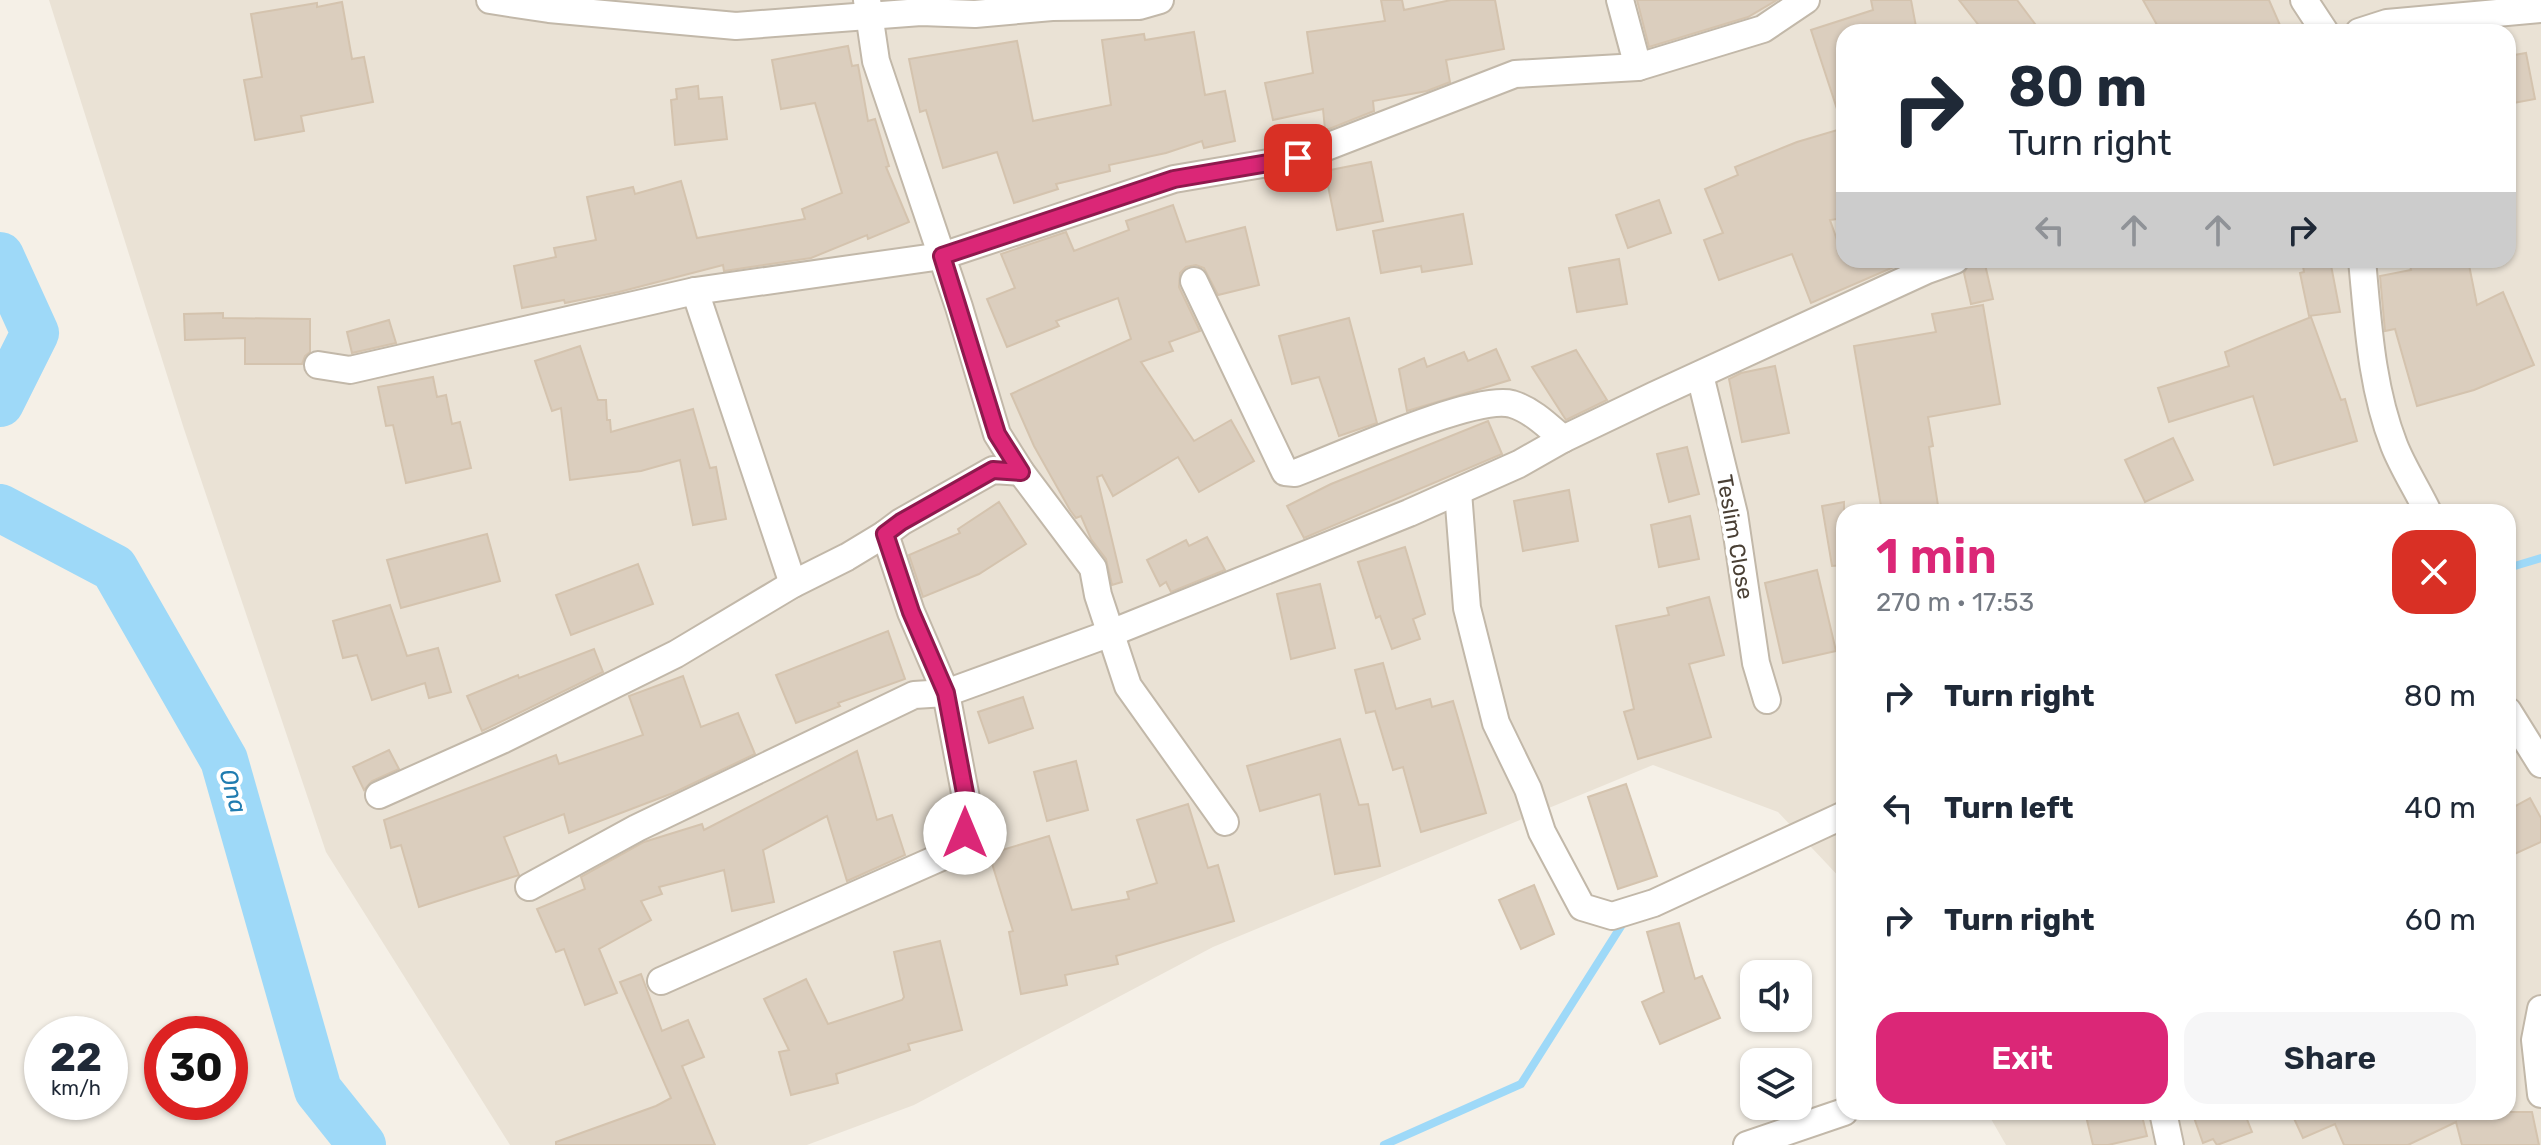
<!DOCTYPE html>
<meta charset="utf-8">
<style>
:root{--surface:#fff;--page:#f6f6f7;--text:#1f2937;--muted:#747a83;--accent:#db2777}
body{margin:0;font-family:Rubik,sans-serif;background:var(--page);color:var(--text);height:100vh;display:flex;flex-direction:column;font-size:30px;white-space:nowrap}
*{box-sizing:border-box;margin:0}
p{font-size:26px;color:var(--muted)}
.icon{flex:none;width:44px;height:44px;fill:none;stroke:currentColor;stroke-width:2;stroke-linecap:round;stroke-linejoin:round}
.map{position:relative;flex:1;overflow:hidden}
.details{position:absolute;left:1836px;top:504px;width:680px;height:616px;display:flex;flex-direction:column;background:var(--surface);border-radius:24px;box-shadow:0 2px 6px #0004}
.details>*{flex:none}
.banner{position:absolute;left:1836px;top:24px;width:680px;height:244px;border-radius:24px;box-shadow:0 2px 6px #0004;background:#fff;color:var(--text);overflow:hidden}
.fabs{position:absolute;left:1740px;top:960px;display:grid;gap:16px}
.fabs a{display:grid;place-items:center;width:72px;height:72px;border-radius:16px;background:var(--surface);box-shadow:0 2px 6px #0004;font-size:40px}
.speed{position:absolute;left:24px;top:1016px;display:flex;gap:16px;font-size:40px;font-weight:700;text-align:center}
.speed>*{display:grid;place-content:center;width:104px;height:104px;border-radius:50%;background:var(--surface);box-shadow:0 2px 6px #0004;line-height:1}
.speed small{font-size:20px;font-weight:400}
.speed .limit{border:12px solid #d22;background:#fff;color:#111}
.pin{position:absolute;display:grid;place-items:center;width:68px;height:68px;color:#fff;margin:-34px;border-radius:16px;box-shadow:0 4px 12px #0006}
.me{position:absolute;width:88px;margin:-44px;rotate:0deg;stroke-linejoin:round;filter:drop-shadow(0 0 6px #0008)}
.turn{display:flex;align-items:center;gap:28px;height:168px;padding:0 40px;font-size:36px}
.turn .icon{width:104px;height:104px;stroke-width:2.5}
.turn b{display:block;font-size:56px;line-height:68px}
.lanes{display:flex;align-items:center;height:76px;padding:0 40px;background:#0003;justify-content:center;gap:40px;direction:ltr}
.lanes .off{opacity:.35}
.round{display:grid;place-items:center;flex:none;width:84px;height:84px;border-radius:24px;background:var(--page)}
.overview{display:flex;align-items:center;justify-content:space-between;height:136px;padding:0 40px}
h1{font-size:48px;font-weight:600;line-height:60px;color:var(--accent)}
.cta{display:flex;gap:16px;margin-top:auto;padding:16px 40px}
.cta a{flex:1;height:92px;border-radius:24px;background:var(--accent);color:#fff;font-size:32px;font-weight:600;line-height:92px;text-align:center}
.cta a+a{background:var(--page);color:var(--text)}
ul{padding:0;list-style:none}
li{display:flex;align-items:center;gap:24px;height:112px;padding:0 40px}
li div{flex:1}
li b{display:block;font-size:30px}
li em{font-style:normal}
.map>svg:first-child{display:block}
.residential{fill:#eae2d5;fill-rule:evenodd}
.lines{fill:none;stroke-linecap:round;stroke-linejoin:round}
.stream{stroke:#9ed9f8;stroke-width:8}
.river{stroke:#9ed9f8;stroke-width:48}
.building{fill:#dbcebe;stroke:#d4c3ae;stroke-width:2}
.minor-casing{stroke:#c2b8a9;stroke-width:30}
.minor{stroke:#fff;stroke-width:26}
.route-casing{stroke:#8e194d;stroke-width:20}
.route{stroke:#db2777;stroke-width:14}
.labels{text-anchor:middle;dominant-baseline:central;stroke-width:8;stroke-linejoin:round;paint-order:stroke}
.street-label{font-size:22px;fill:#4a4035;stroke:#fff}
.water-label{font-size:24px;font-style:italic;fill:#207cb0;stroke:#fff}
</style>
<div class="map">
<svg width="2541" height="1145" viewBox="0 0 2541 1145">
<rect width="100%" height="100%" fill="#f5f0e7"/>
<!-- residential -->
<path class="residential" d="M 49,0 L 2541,0 L 2541,1145 L 2006,1145 L 1987,1112 L 2508,1112 L 2508,512 L 1844,512 L 1844,882 L 1778,812 L 1653,765 L 1213,947 L 914,1105 L 807,1145 L 510,1145 L 326,852 L 184,429 ZM 1844,32 L 2508,32 L 2508,260 L 1844,260 Z"/>
<g class="lines">
<!-- stream -->
<g class="stream">
<path d="M 2508,568 L 2541,558"/>
<path d="M 1384,1145 L 1521,1084 L 1625,920"/>
</g>
<!-- river -->
<g class="river">
<path d="M 0,256 L 35,333 L 0,403"/>
<path d="M 0,508 L 114,568 L 224,760 L 318,1090 L 362,1145"/>
</g>
</g>
<!-- building -->
<g class="building">
<path d="M 1381,0 L 1402,0 L 1404,10 L 1451,0 L 1495,0 L 1504,49 L 1446,60 L 1450,82 L 1427,91 L 1373,101 L 1374,111 L 1329,129 L 1325,129 L 1323,109 L 1273,120 L 1265,83 L 1313,73 L 1307,32 L 1385,21 Z"/>
<path d="M 1637,0 L 1777,0 L 1748,17 L 1649,47 Z"/>
<path d="M 1871,0 L 1911,0 L 1917,32 L 1844,32 L 1844,117 L 1840,118 L 1811,30 L 1873,10 Z"/>
<path d="M 1959,0 L 2017,0 L 2041,32 L 1984,32 Z"/>
<path d="M 2143,0 L 2269,0 L 2283,32 L 2161,32 Z"/>
<path d="M 342,2 L 352,59 L 364,57 L 373,102 L 301,116 L 304,131 L 255,140 L 244,80 L 262,77 L 251,14 L 317,3 L 317,7 Z"/>
<path d="M 1194,32 L 1205,95 L 1225,91 L 1235,141 L 1204,148 L 1202,141 L 1166,153 L 1109,165 L 1110,171 L 1056,184 L 1058,189 L 1014,203 L 997,152 L 943,168 L 926,110 L 920,112 L 909,59 L 1017,41 L 1033,121 L 1111,105 L 1102,40 L 1144,34 L 1145,40 Z"/>
<path d="M 848,46 L 852,66 L 858,65 L 868,121 L 875,119 L 889,166 L 886,167 L 909,222 L 868,239 L 867,235 L 811,258 L 724,271 L 723,265 L 619,292 L 565,303 L 564,300 L 522,308 L 514,266 L 556,257 L 554,248 L 596,240 L 587,197 L 633,187 L 635,194 L 681,181 L 697,238 L 805,219 L 802,209 L 842,193 L 815,103 L 781,109 L 772,60 Z"/>
<path d="M 2526,53 L 2535,99 L 2508,104 L 2508,56 Z"/>
<path d="M 698,86 L 699,99 L 722,97 L 727,139 L 675,145 L 671,100 L 677,99 L 676,89 Z"/>
<path d="M 1844,128 L 1844,218 L 1830,220 L 1844,260 L 1910,260 L 1811,303 L 1792,254 L 1719,280 L 1704,240 L 1723,233 L 1705,189 L 1738,175 L 1735,167 L 1797,142 Z"/>
<path d="M 1371,162 L 1383,221 L 1337,230 L 1325,171 Z"/>
<path d="M 1659,200 L 1671,233 L 1628,248 L 1616,215 Z"/>
<path d="M 1173,205 L 1186,242 L 1245,227 L 1259,285 L 1218,295 L 1204,268 L 1196,265 L 1186,267 L 1180,273 L 1179,287 L 1200,331 L 1169,342 L 1173,351 L 1141,362 L 1194,441 L 1231,420 L 1254,461 L 1199,492 L 1178,457 L 1113,496 L 1102,475 L 1097,477 L 1122,582 L 1112,585 L 1106,559 L 1091,539 L 1081,516 L 1076,518 L 1070,510 L 1034,446 L 1011,394 L 1131,339 L 1118,298 L 1056,321 L 1059,326 L 1007,347 L 987,299 L 1015,288 L 1001,254 L 1066,232 L 1074,251 L 1129,230 L 1126,221 Z"/>
<path d="M 1463,214 L 1472,264 L 1422,272 L 1421,266 L 1381,273 L 1373,231 Z"/>
<path d="M 1619,259 L 1627,304 L 1577,312 L 1569,268 Z"/>
<path d="M 1971,260 L 1984,260 L 1993,299 L 1971,304 L 1964,273 Z"/>
<path d="M 2302,260 L 2330,260 L 2340,312 L 2309,316 L 2300,273 L 2304,272 Z"/>
<path d="M 2436,260 L 2468,260 L 2477,305 L 2503,292 L 2534,365 L 2474,390 L 2417,406 L 2395,329 L 2385,331 L 2380,276 L 2411,270 L 2410,265 Z"/>
<path d="M 1983,305 L 2000,404 L 1928,417 L 1933,446 L 1929,447 L 1939,512 L 1882,512 L 1854,346 L 1936,332 L 1932,314 Z"/>
<path d="M 223,313 L 223,318 L 310,319 L 310,352 L 305,356 L 302,364 L 245,364 L 245,338 L 185,340 L 184,314 Z"/>
<path d="M 2311,317 L 2341,400 L 2345,399 L 2357,441 L 2274,465 L 2253,396 L 2169,422 L 2158,388 L 2229,366 L 2225,352 Z"/>
<path d="M 1349,318 L 1377,423 L 1339,436 L 1319,377 L 1292,384 L 1279,336 Z"/>
<path d="M 389,320 L 396,343 L 352,353 L 347,332 Z"/>
<path d="M 580,346 L 598,400 L 606,400 L 607,420 L 610,420 L 611,432 L 693,409 L 710,468 L 716,467 L 726,519 L 693,525 L 680,460 L 641,471 L 570,480 L 561,408 L 552,411 L 535,361 Z"/>
<path d="M 1496,349 L 1510,380 L 1407,411 L 1399,369 L 1424,358 L 1427,367 L 1464,352 L 1468,361 Z"/>
<path d="M 1576,350 L 1607,400 L 1566,420 L 1532,367 Z"/>
<path d="M 1775,366 L 1789,433 L 1742,442 L 1729,379 L 1741,373 Z"/>
<path d="M 433,377 L 437,397 L 446,395 L 452,424 L 460,422 L 471,468 L 406,483 L 393,425 L 386,426 L 378,387 Z"/>
<path d="M 1488,421 L 1502,454 L 1304,538 L 1287,506 L 1331,484 Z"/>
<path d="M 2173,438 L 2193,480 L 2145,502 L 2125,460 Z"/>
<path d="M 1687,447 L 1699,494 L 1669,502 L 1657,454 Z"/>
<path d="M 1569,490 L 1578,541 L 1523,551 L 1514,501 Z"/>
<path d="M 999,502 L 1026,544 L 979,574 L 923,597 L 909,555 L 960,533 L 958,529 Z"/>
<path d="M 1844,502 L 1844,565 L 1832,566 L 1822,506 Z"/>
<path d="M 1690,516 L 1699,559 L 1659,567 L 1651,525 Z"/>
<path d="M 487,534 L 500,581 L 401,608 L 387,560 Z"/>
<path d="M 1207,537 L 1225,570 L 1171,592 L 1166,582 L 1160,586 L 1147,560 L 1186,540 L 1189,546 Z"/>
<path d="M 1405,547 L 1425,614 L 1413,619 L 1420,639 L 1392,649 L 1380,616 L 1376,618 L 1358,562 Z"/>
<path d="M 638,564 L 653,604 L 571,635 L 556,595 Z"/>
<path d="M 1817,570 L 1836,651 L 1783,663 L 1765,583 Z"/>
<path d="M 1320,584 L 1335,648 L 1291,659 L 1277,594 Z"/>
<path d="M 1709,597 L 1724,655 L 1689,664 L 1711,737 L 1638,759 L 1624,712 L 1634,709 L 1616,626 L 1669,615 L 1667,608 Z"/>
<path d="M 390,605 L 407,656 L 438,648 L 451,692 L 429,698 L 425,683 L 372,700 L 357,655 L 343,658 L 333,621 Z"/>
<path d="M 888,631 L 905,679 L 838,703 L 840,706 L 796,723 L 776,675 Z"/>
<path d="M 594,649 L 603,672 L 482,731 L 467,696 L 518,675 L 519,678 Z"/>
<path d="M 1383,663 L 1396,709 L 1430,699 L 1432,707 L 1453,701 L 1486,813 L 1421,832 L 1403,767 L 1393,770 L 1375,711 L 1366,713 L 1355,670 Z"/>
<path d="M 683,676 L 701,727 L 738,713 L 755,754 L 673,793 L 569,833 L 564,814 L 504,837 L 519,875 L 419,907 L 401,845 L 391,848 L 384,820 L 556,755 L 559,764 L 643,735 L 629,696 Z"/>
<path d="M 1023,697 L 1033,728 L 989,743 L 978,712 Z"/>
<path d="M 1340,739 L 1359,805 L 1368,804 L 1380,866 L 1335,874 L 1320,794 L 1260,811 L 1247,766 Z"/>
<path d="M 389,750 L 399,769 L 372,781 L 364,790 L 353,767 Z"/>
<path d="M 857,751 L 877,820 L 892,815 L 905,855 L 847,881 L 827,816 L 763,850 L 774,902 L 732,911 L 724,870 L 659,887 L 662,894 L 641,901 L 651,920 L 599,949 L 617,993 L 585,1005 L 564,949 L 556,952 L 537,909 L 585,889 L 581,877 L 644,842 L 702,824 L 704,830 Z"/>
<path d="M 1076,761 L 1088,810 L 1047,821 L 1034,772 Z"/>
<path d="M 1626,784 L 1657,876 L 1618,889 L 1588,797 Z"/>
<path d="M 2530,798 L 2541,818 L 2541,842 L 2508,857 L 2508,810 Z"/>
<path d="M 1188,804 L 1208,868 L 1218,865 L 1234,921 L 1116,956 L 1118,964 L 1065,975 L 1067,985 L 1021,994 L 1009,932 L 1013,931 L 989,854 L 1049,836 L 1072,910 L 1129,899 L 1127,892 L 1157,883 L 1137,820 Z"/>
<path d="M 1534,885 L 1554,934 L 1521,949 L 1499,900 Z"/>
<path d="M 1679,923 L 1695,979 L 1702,976 L 1720,1018 L 1660,1044 L 1642,1002 L 1664,992 L 1647,932 Z"/>
<path d="M 940,941 L 962,1030 L 908,1044 L 910,1050 L 836,1074 L 838,1083 L 791,1095 L 779,1052 L 789,1050 L 764,999 L 806,979 L 828,1024 L 902,1000 L 904,997 L 894,952 Z"/>
<path d="M 641,974 L 662,1031 L 688,1020 L 704,1057 L 682,1066 L 715,1145 L 556,1145 L 556,1142 L 656,1106 L 671,1098 L 620,982 Z"/>
<path d="M 2085,1112 L 2141,1112 L 2147,1136 L 2108,1145 L 2093,1145 Z"/>
<path d="M 2192,1112 L 2244,1112 L 2252,1132 L 2217,1145 L 2213,1139 L 2203,1143 Z"/>
<path d="M 2291,1112 L 2532,1112 L 2539,1145 L 2462,1145 L 2456,1122 L 2408,1145 L 2344,1145 L 2335,1124 L 2303,1138 Z"/>
</g>
<g class="lines">
<defs>
<g id="minor">
<path d="M 490,0 L 549,9 L 736,26 L 921,12 L 975,14 L 1052,7 L 1139,6 L 1160,0"/>
<path d="M 867,0 L 876,61 L 959,307 L 997,434 L 1021,472 L 1093,568 L 1098,595 L 1128,686 L 1225,822"/>
<path d="M 1620,0 L 1638,67"/>
<path d="M 2304,0 L 2325,32"/>
<path d="M 2359,32 L 2387,23 L 2541,9"/>
<path d="M 2362,260 C 2368,322 2371,386 2394,445 C 2403,468 2417,489 2428,512"/>
<path d="M 1194,281 L 1285,472 L 1295,473 C 1338,457 1474,394 1512,404 C 1532,410 1548,426 1563,439"/>
<path d="M 695,291 L 793,584"/>
<path d="M 318,365 L 350,370 L 695,291 L 942,256 L 1174,179 L 1298,158 L 1515,74 L 1638,67 L 1763,29 L 1806,0"/>
<path d="M 1700,375 L 1734,514 L 1756,663 L 1767,700"/>
<path d="M 1458,492 L 1467,608 L 1496,723 L 1528,789 L 1542,832 L 1582,907 L 1612,916 L 1654,903 L 1844,815"/>
<path d="M 2508,711 L 2541,764"/>
<path d="M 379,795 L 502,740 L 676,654 L 793,584 L 847,557 L 885,534"/>
<path d="M 529,887 L 637,828 L 914,695 L 946,693 L 1111,633 L 1409,513 L 1519,464 L 1563,439 L 1655,395 L 1927,270 L 1955,260"/>
<path d="M 661,981 L 957,850 L 965,833 L 969,814 L 946,693 L 911,612 L 885,534 L 901,522 L 993,470 L 1021,472"/>
<path d="M 2541,1009 L 2535,1040 L 2541,1094"/>
<path d="M 2163,1112 L 2170,1145"/>
<path d="M 1747,1145 L 1844,1112"/>
</g>
</defs>
<!-- minor casing -->
<use href="#minor" class="minor-casing"/>
<!-- minor -->
<use href="#minor" class="minor"/>
</g>
<g class="lines">
<defs>
<path id="route" d="M 965,833 L 969,814 L 946,693 L 911,612 L 885,534 L 901,522 L 993,470 L 1021,472 L 997,434 L 942,256 L 1174,179 L 1298,158"/>
</defs>
<!-- route casing -->
<use href="#route" class="route-casing"/>
<!-- route -->
<use href="#route" class="route"/>
</g>
<g class="labels">
<!-- street labels -->
<g class="street-label">
<text transform="translate(1735 537) rotate(80)">Teslim Close</text>
</g>
<!-- water labels -->
<g class="water-label">
<text transform="translate(233 791) rotate(74)">Ona</text>
</g>
</g>
</svg>
<div class="fabs">
<a><svg class="icon" aria-label="sound" viewBox="0 0 24 24"><path d="M4 9h4l5-4v14l-5-4H4zM17 9q2 3 0 6"/></svg></a>
<a><svg class="icon" aria-label="layers" viewBox="0 0 24 24"><path d="M12 4l9 5-9 5-9-5zM3 14l9 5 9-5"/></svg></a>
</div>
<div class="speed"><div>22<small>km/h</small></div><div class="limit">30</div></div>
<div class="pin" style="left:1298px;top:158px;background:#d93025"><svg class="icon" aria-label="arrive" viewBox="0 0 24 24"><path d="M6 21V4h12l-3 4 3 4H6"/></svg></div>
<svg class="me" style="left:965px;top:833px" viewBox="-20 -20 40 40"><circle r="19" fill="#fff"/><path d="M0-13L10 11 0 6-10 11z" fill="#db2777"/></svg>
<div class="banner">
<div class="turn"><svg class="icon" aria-label="right" viewBox="0 0 24 24"><path d="M7 20v-9h11M14 6l5 5-5 5"/></svg><div><b>80 m</b>Turn right</div></div>
<div class="lanes"><svg class="icon off" aria-label="left" viewBox="0 0 24 24"><path d="M17 20v-9H6M10 6l-5 5 5 5"/></svg><svg class="icon off" aria-label="ahead" viewBox="0 0 24 24"><path d="M12 20V5M6 11l6-6 6 6"/></svg><svg class="icon off" aria-label="ahead" viewBox="0 0 24 24"><path d="M12 20V5M6 11l6-6 6 6"/></svg><svg class="icon" aria-label="right" viewBox="0 0 24 24"><path d="M7 20v-9h11M14 6l5 5-5 5"/></svg></div>
</div>
<section class="details">
<div class="overview"><div><h1>1 min</h1><p>270 m · 17:53</p></div><a class="round" style="background:#d93025;color:#fff"><svg class="icon" aria-label="close" viewBox="0 0 24 24"><path d="M6 6l12 12M18 6L6 18"/></svg></a></div>
<ul>
<li><svg class="icon" aria-label="right" viewBox="0 0 24 24"><path d="M7 20v-9h11M14 6l5 5-5 5"/></svg><div><b>Turn right</b></div><em>80 m</em></li>
<li><svg class="icon" aria-label="left" viewBox="0 0 24 24"><path d="M17 20v-9H6M10 6l-5 5 5 5"/></svg><div><b>Turn left</b></div><em>40 m</em></li>
<li><svg class="icon" aria-label="right" viewBox="0 0 24 24"><path d="M7 20v-9h11M14 6l5 5-5 5"/></svg><div><b>Turn right</b></div><em>60 m</em></li>
</ul>
<div class="cta"><a>Exit</a><a>Share</a></div>
</section>
</div>
